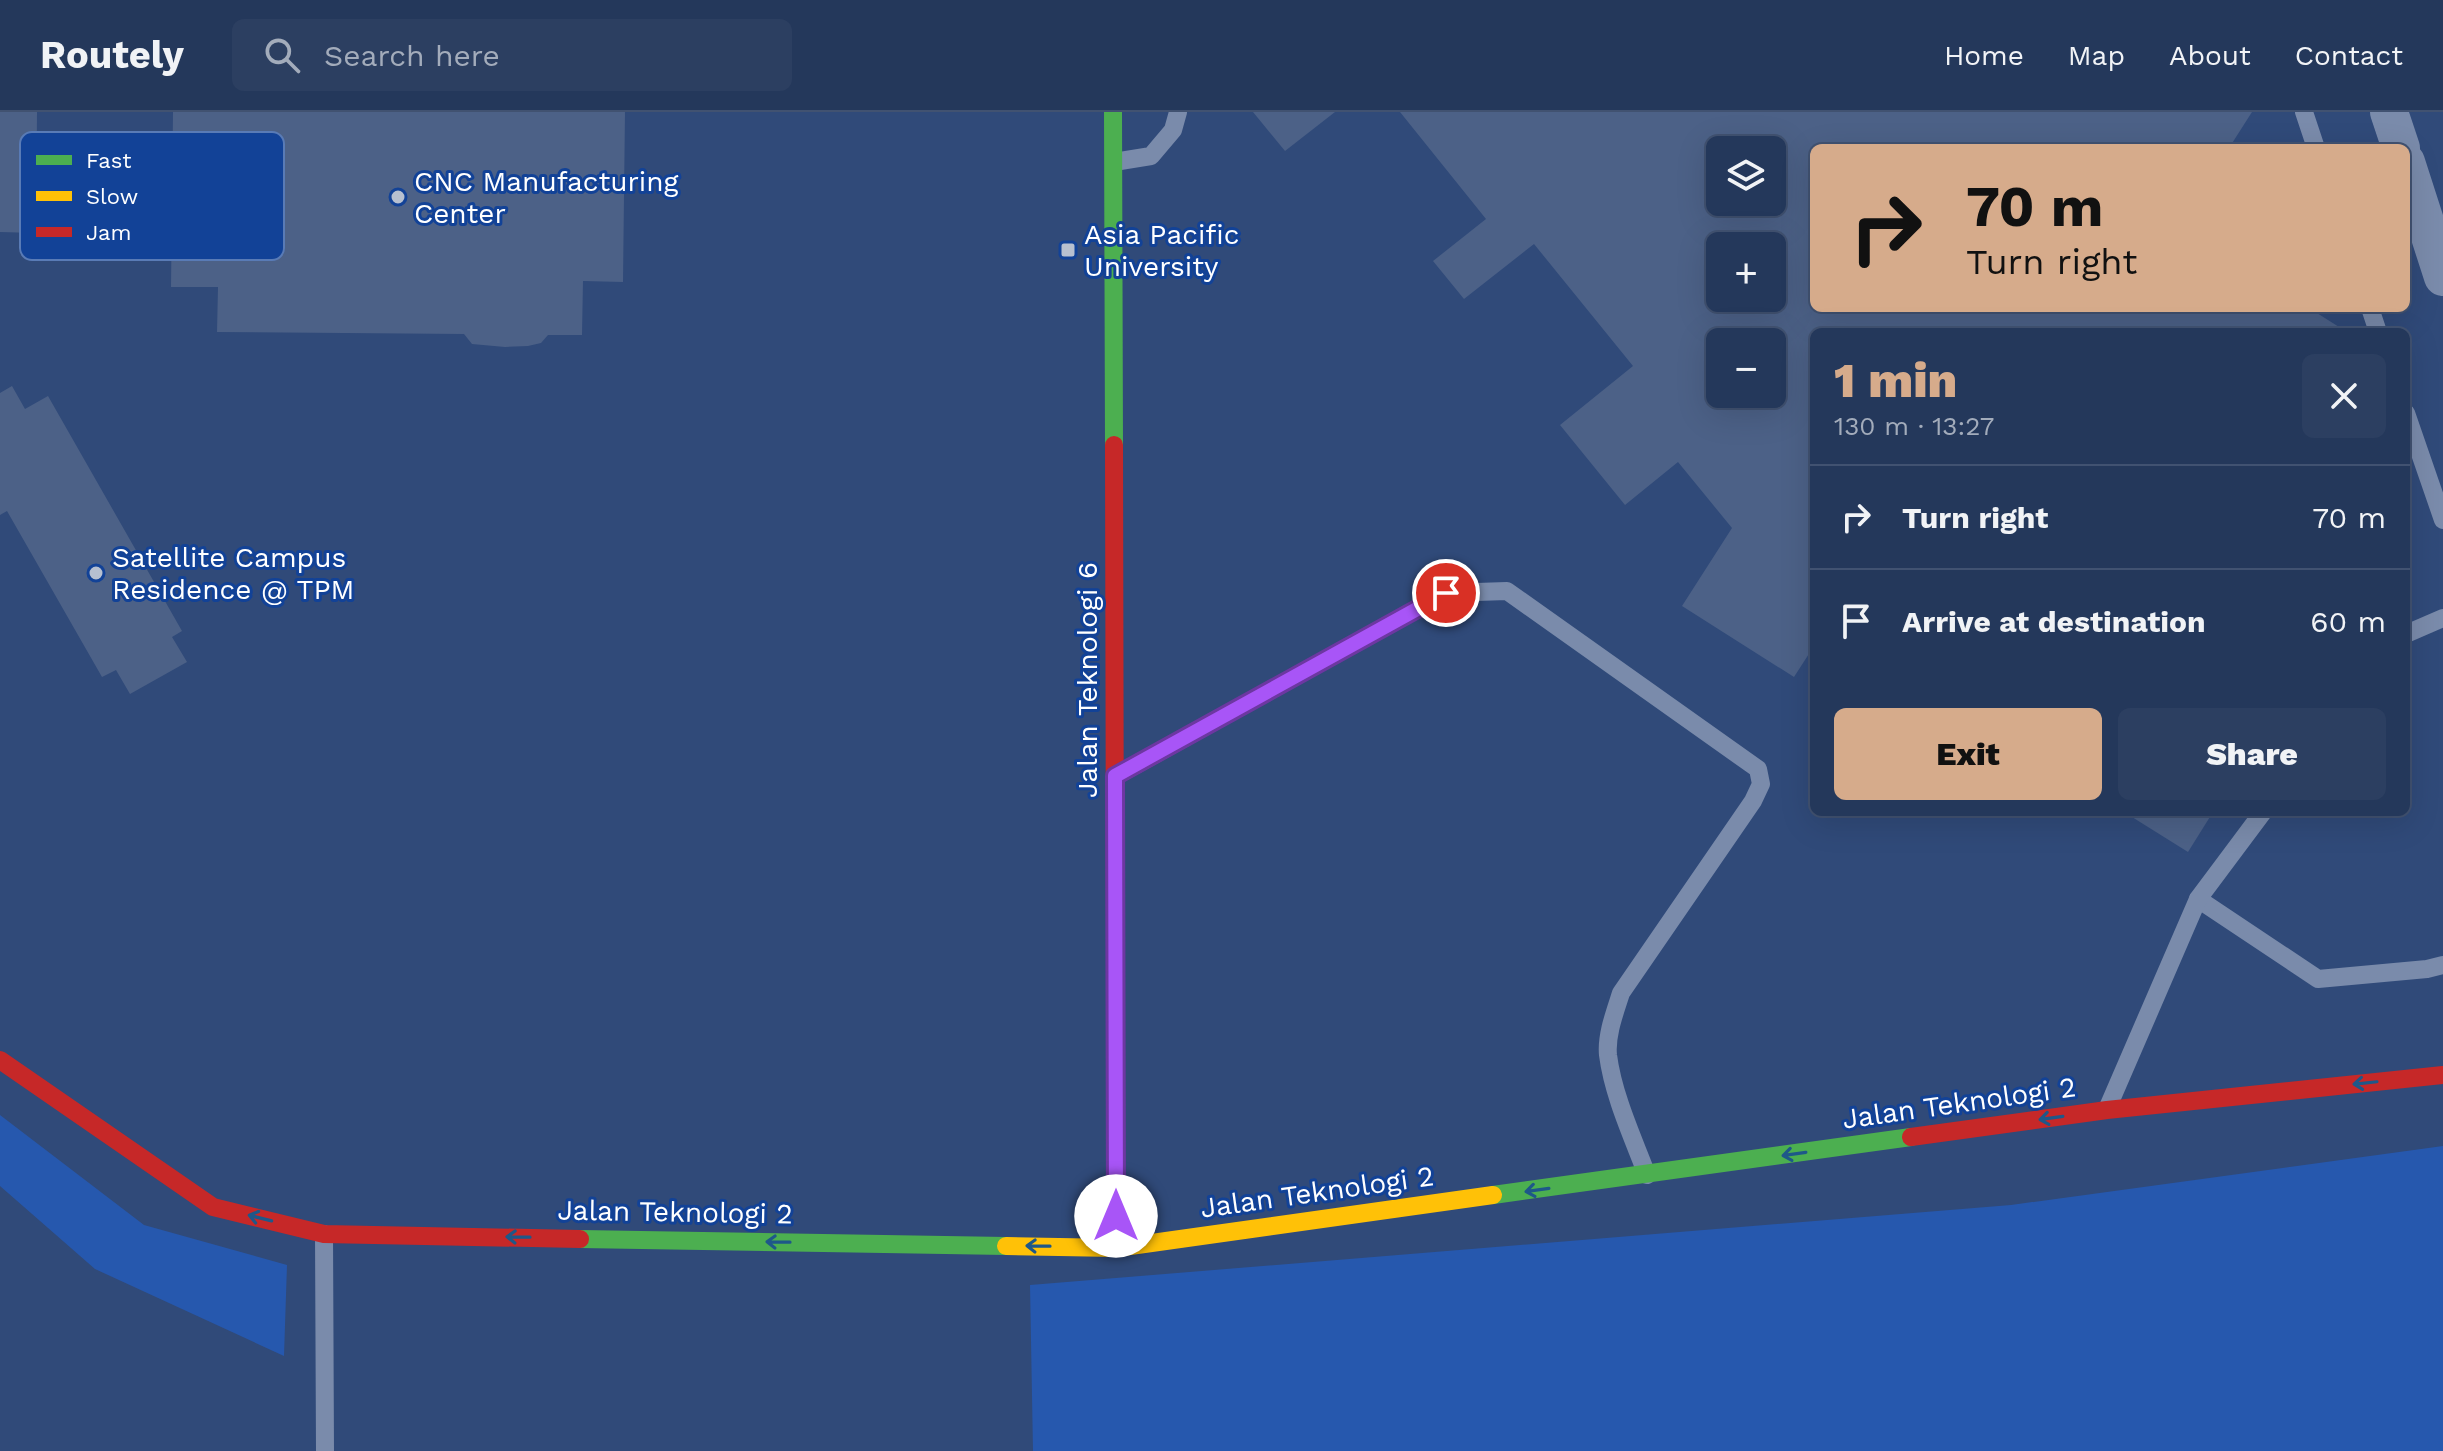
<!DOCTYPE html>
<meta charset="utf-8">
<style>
:root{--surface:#24385b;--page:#2c3f61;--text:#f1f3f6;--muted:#a3acbb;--line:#415271;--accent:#d6ab8b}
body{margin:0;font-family:"Work Sans",sans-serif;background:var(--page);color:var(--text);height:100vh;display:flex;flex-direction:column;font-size:30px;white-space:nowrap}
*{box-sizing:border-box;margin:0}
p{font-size:26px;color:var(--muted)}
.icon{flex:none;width:44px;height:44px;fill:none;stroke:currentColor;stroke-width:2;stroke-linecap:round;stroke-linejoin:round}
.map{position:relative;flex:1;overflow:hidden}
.details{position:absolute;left:1810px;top:216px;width:600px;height:488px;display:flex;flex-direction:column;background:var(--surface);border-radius:12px;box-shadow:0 8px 32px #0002,0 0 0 2px var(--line)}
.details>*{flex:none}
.guide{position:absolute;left:1810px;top:32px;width:600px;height:168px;border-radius:12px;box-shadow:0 8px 32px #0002,0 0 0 2px var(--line);background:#d6ab8b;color:#111;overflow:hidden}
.buttons{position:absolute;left:1706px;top:24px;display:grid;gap:16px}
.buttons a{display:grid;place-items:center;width:80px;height:80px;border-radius:12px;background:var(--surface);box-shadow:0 8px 32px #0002,0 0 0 2px var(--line);font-size:40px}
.pin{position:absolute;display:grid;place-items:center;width:68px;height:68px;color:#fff;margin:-34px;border:4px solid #fff;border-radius:50%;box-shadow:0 2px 8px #0007}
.me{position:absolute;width:88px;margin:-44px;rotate:0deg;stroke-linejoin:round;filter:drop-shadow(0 0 6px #0008)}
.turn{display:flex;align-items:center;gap:28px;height:168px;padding:0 24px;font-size:36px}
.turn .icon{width:104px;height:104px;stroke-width:2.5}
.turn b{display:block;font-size:56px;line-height:68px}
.round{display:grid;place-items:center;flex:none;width:84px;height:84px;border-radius:12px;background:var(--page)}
.head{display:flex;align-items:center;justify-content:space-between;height:136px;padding:0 24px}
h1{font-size:48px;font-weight:800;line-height:60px;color:var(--accent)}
.button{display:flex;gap:16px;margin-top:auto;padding:16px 24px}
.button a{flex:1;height:92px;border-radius:12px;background:var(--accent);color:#111;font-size:32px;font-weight:800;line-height:92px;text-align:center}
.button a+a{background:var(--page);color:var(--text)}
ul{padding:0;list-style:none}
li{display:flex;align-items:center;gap:24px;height:104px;padding:0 24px;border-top:2px solid var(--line)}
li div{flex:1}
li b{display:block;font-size:30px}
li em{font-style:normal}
header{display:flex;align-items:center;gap:48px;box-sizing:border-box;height:112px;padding:0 40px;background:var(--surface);border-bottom:2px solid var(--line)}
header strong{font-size:38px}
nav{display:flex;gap:44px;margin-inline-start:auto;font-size:28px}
.search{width:560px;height:72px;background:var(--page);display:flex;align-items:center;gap:20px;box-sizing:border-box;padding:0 28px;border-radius:12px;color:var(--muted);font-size:30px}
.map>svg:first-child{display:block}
.green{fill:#2658ae}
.building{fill:#4c6187;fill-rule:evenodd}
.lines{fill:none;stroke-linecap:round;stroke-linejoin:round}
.lane{stroke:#7a8bab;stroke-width:18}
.street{stroke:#7a8bab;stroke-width:38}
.fast{stroke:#4caf50;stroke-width:18}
.slow{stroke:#ffc107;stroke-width:18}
.jam{stroke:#c62828;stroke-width:18}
.oneway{stroke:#1e5889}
.route-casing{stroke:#6d37a1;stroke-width:20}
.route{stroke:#a855f7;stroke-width:14}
.poi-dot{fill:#b7c0d0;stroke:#124297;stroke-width:3}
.labels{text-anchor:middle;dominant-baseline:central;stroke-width:6;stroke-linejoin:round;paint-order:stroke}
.poi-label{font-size:28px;fill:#fff;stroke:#124297;text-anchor:start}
.street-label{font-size:28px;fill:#fff;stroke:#124297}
.key{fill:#124297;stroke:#597bb6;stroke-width:2}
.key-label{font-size:22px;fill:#fff}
</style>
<header>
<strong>Routely</strong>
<div class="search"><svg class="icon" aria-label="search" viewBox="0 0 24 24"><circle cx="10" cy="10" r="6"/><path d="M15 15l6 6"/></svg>Search here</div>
<nav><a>Home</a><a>Map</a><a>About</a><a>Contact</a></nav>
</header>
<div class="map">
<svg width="2443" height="1339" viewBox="0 0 2443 1339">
<rect width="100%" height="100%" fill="#304a79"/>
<!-- green -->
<g class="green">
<path d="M 0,1003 L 144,1113 L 287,1153 L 284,1244 L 95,1157 L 0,1074 Z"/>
<path d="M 2443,1034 L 2443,1339 L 1033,1339 L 1030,1173 L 2011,1093 Z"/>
</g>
<!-- building -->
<g class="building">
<path d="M 0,0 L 37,0 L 36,121 L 0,120 Z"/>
<path d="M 173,0 L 625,0 L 623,170 L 583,169 L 582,223 L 548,223 L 541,231 L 528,234 L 505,235 L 472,232 L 464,222 L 217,220 L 218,175 L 171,175 Z"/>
<path d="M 1253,0 L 1335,0 L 1285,39 Z"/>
<path d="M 1400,0 L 2252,0 L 2229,36 L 1814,36 L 1814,196 L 2309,196 L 2347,220 L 1814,220 L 1814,534 L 1794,565 L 1682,494 L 1732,416 L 1678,350 L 1625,393 L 1560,313 L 1633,254 L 1534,132 L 1464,187 L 1433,149 L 1486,107 ZM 1720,38 L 1772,38 L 1772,90 L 1720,90 ZM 1720,134 L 1772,134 L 1772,186 L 1720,186 ZM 1720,230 L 1772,230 L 1772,282 L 1720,282 Z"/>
<path d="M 12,274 L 25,297 L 48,284 L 182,519 L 172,525 L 187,550 L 130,582 L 116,558 L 102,565 L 7,399 L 0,403 L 0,281 Z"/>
<path d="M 2124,700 L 2213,700 L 2188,740 Z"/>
</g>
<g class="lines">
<!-- lane -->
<g class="lane">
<path d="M 2304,0 L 2316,36"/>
<path d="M 1114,50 L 1151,44 L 1173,18 L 1178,0"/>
<path d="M 2370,196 L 2378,220"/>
<path d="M 2406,301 L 2443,408"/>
<path d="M 2406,522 L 2443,506"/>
<path d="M 1118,663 L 1446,481 L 1507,479 L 1758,657 L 1761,672 L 1753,689 L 1621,881 C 1615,900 1606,923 1608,943 C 1613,983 1633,1026 1647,1063"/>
<path d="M 2198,787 L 2318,867 L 2427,857 L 2443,853"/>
<path d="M 2108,995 L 2198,787 L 2263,700"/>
<path d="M 324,1122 L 325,1339"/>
</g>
<!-- street -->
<g class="street">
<path d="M 2389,0 L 2401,36"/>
<path d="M 2406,50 L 2443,165"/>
</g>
<!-- fast -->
<g class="fast">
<path d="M 1113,0 L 1114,333"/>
<path d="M 1115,816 L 1116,1136"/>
<path d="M 1493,1083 L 1911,1025"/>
<path d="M 580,1127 L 1006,1134"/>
</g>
<!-- slow -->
<path class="slow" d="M 1006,1134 L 1116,1136 L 1493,1083"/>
<!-- jam -->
<g class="jam">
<path d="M 1114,333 L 1115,816"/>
<path d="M 0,948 L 213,1095 L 324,1122 L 580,1127"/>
<path d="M 1911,1025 L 2107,998 L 2443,963"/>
</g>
</g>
<!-- one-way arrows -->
<defs><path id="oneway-shaft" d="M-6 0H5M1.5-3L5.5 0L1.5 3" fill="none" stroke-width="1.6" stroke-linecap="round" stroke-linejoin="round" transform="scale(2)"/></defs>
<g class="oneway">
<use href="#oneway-shaft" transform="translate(2365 971) rotate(174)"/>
<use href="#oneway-shaft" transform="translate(2051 1006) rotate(172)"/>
<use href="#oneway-shaft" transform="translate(1794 1042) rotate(172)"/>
<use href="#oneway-shaft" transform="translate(1537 1078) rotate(172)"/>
<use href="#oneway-shaft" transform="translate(260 1106) rotate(-166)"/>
<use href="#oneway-shaft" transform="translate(518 1125) rotate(-179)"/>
<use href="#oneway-shaft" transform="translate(778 1130) rotate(-179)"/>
<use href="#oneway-shaft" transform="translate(1038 1134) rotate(-179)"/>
</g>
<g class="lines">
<defs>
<path id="route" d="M 1116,1104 L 1115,664 L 1446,481"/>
</defs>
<!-- route casing -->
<use href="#route" class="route-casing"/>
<!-- route -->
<use href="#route" class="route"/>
</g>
<!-- markers -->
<g class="poi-dot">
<circle cx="398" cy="85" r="8"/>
<rect x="1060" y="130" width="16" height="16" rx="4"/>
<circle cx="96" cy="461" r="8"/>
</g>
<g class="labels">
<!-- poi labels -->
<g class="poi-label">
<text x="414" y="69">CNC Manufacturing<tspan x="414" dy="32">Center</tspan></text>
<text x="1084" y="122">Asia Pacific<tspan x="1084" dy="32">University</tspan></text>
<text x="112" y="445">Satellite Campus<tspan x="112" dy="32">Residence @ TPM</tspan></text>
</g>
<!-- street labels -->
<g class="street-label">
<text transform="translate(1087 568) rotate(-90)">Jalan Teknologi 6</text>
<text transform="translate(1959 991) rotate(-8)">Jalan Teknologi 2</text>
<text transform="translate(1317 1080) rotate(-8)">Jalan Teknologi 2</text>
<text transform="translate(675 1100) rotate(1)">Jalan Teknologi 2</text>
</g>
</g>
<!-- legend -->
<rect x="20" y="20" width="264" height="128" rx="12" class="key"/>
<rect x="36" y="43" width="36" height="10" fill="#4caf50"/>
<rect x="36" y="79" width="36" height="10" fill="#ffc107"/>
<rect x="36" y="115" width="36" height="10" fill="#c62828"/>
<g class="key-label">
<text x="86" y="56">Fast</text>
<text x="86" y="92">Slow</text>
<text x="86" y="128">Jam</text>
</g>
</svg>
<div class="buttons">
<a><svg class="icon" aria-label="layers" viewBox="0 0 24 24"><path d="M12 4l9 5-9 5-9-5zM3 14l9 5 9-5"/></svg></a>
<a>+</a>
<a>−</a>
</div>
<div class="pin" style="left:1446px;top:481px;background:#d93025"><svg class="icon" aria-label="arrive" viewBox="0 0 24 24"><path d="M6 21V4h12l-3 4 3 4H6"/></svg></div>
<svg class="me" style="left:1116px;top:1104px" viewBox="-20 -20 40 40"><circle r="19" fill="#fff"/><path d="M0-13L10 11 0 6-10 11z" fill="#a855f7"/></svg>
<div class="guide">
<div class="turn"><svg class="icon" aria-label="right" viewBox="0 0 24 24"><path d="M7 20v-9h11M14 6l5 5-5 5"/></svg><div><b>70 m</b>Turn right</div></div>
</div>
<section class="details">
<div class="head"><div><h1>1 min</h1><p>130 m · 13:27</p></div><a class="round"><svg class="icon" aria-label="close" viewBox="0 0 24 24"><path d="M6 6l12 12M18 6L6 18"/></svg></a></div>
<ul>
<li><svg class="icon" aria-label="right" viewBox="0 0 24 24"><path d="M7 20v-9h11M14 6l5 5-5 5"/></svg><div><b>Turn right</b></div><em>70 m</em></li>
<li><svg class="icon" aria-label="arrive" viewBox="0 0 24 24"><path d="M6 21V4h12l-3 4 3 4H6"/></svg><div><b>Arrive at destination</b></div><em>60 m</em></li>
</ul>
<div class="button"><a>Exit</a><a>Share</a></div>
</section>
</div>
